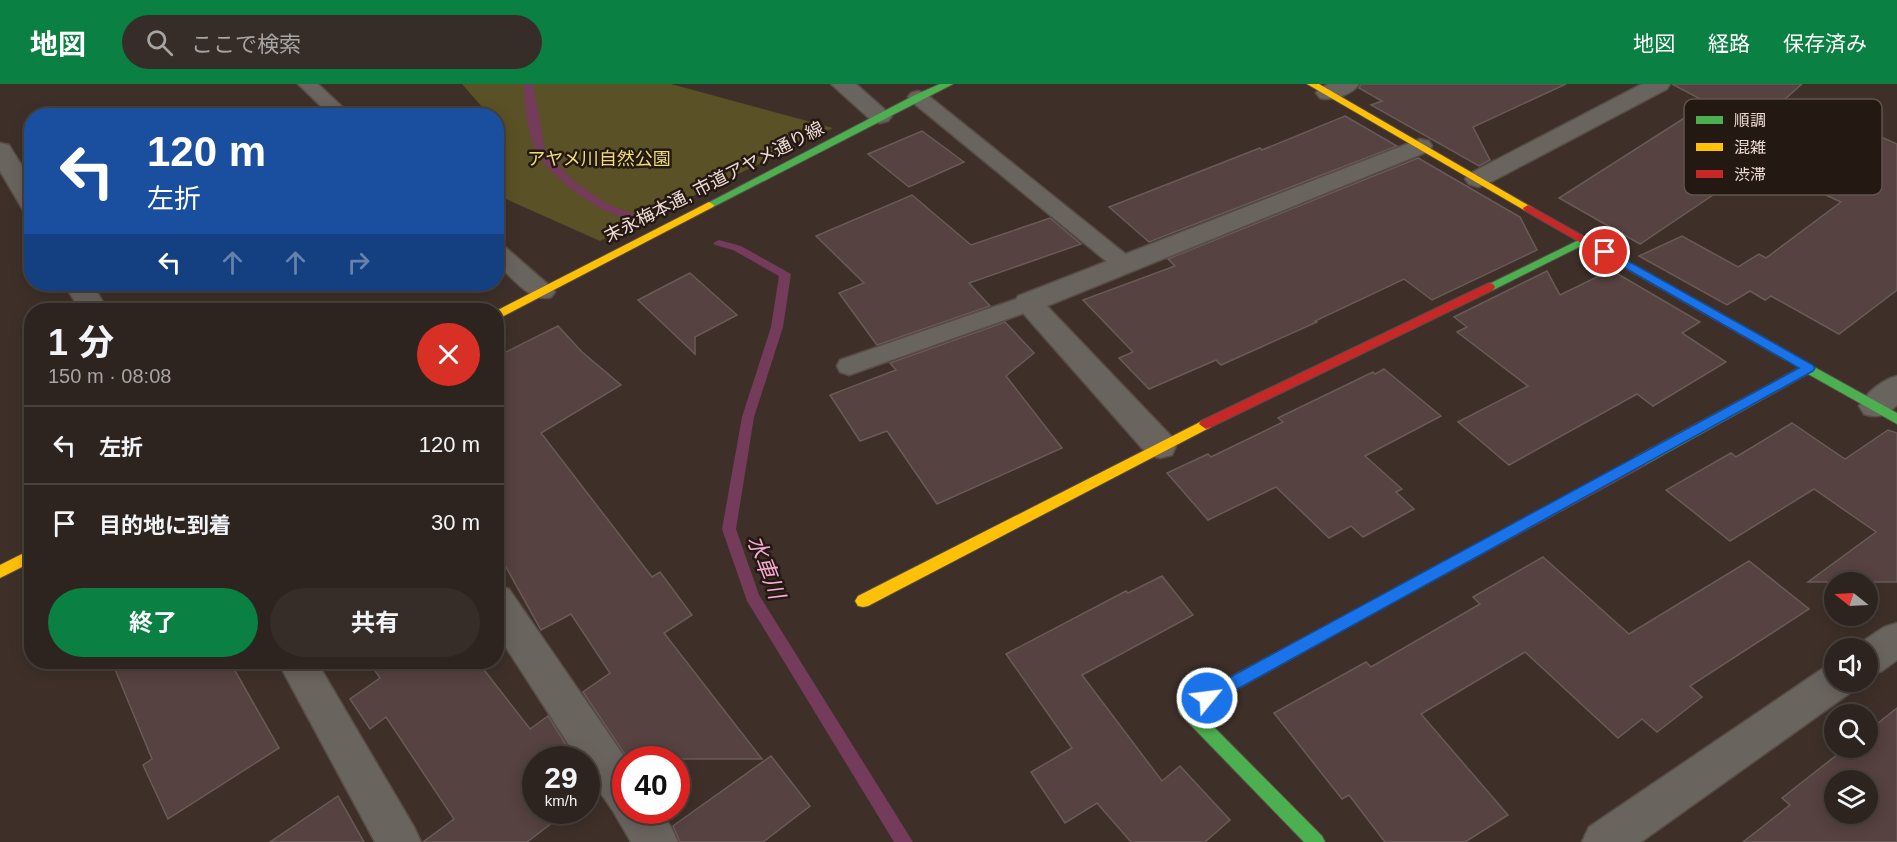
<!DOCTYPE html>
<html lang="ja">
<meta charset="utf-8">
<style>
:root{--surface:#2e241f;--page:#362c28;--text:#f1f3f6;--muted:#a7a4a4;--line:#49413d;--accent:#0b8043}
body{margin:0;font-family:Arial,"Noto Sans JP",sans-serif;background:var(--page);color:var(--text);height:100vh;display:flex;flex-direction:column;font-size:22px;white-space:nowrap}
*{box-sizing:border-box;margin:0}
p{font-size:20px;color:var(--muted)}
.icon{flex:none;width:33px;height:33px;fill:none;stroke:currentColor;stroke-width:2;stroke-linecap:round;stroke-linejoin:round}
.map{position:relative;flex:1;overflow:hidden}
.details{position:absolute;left:24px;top:219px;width:480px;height:366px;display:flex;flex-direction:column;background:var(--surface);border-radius:24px;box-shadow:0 3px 15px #0003,0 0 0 2px var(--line)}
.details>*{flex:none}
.top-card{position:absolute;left:24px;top:24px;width:480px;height:183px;border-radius:24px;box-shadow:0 3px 15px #0003,0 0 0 2px var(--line);background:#1a4fa0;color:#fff;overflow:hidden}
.needle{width:39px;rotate:288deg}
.fabs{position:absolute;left:1824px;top:488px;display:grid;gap:12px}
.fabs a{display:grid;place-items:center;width:54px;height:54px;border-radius:50%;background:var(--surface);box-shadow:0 3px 15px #0003,0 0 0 2px var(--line);font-size:30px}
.speed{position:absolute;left:522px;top:662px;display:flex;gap:12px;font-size:30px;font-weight:700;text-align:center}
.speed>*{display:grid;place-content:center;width:78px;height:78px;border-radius:50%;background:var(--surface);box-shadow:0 3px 15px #0003,0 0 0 2px var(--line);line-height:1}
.speed small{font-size:15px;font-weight:400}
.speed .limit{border:9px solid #d22;background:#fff;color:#111}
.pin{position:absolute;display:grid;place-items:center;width:51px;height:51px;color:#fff;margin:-26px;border:3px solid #fff;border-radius:50%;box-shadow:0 2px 6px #0007}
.me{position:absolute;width:66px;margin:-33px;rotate:61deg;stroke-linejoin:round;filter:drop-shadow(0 0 4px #0008)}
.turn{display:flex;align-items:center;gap:21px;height:126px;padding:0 24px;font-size:27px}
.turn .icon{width:78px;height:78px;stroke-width:2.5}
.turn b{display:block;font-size:42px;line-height:51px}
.lanes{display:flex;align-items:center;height:57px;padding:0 24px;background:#0003;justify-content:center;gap:30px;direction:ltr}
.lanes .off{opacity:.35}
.round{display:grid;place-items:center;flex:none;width:63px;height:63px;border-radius:32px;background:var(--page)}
.overview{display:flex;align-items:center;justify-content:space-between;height:102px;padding:0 24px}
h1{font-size:36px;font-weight:700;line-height:45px}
.action{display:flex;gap:12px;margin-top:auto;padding:12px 24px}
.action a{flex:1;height:69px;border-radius:36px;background:var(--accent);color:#fff;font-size:24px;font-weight:700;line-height:69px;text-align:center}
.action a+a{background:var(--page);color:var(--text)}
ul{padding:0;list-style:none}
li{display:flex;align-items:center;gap:18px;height:78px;padding:0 24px;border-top:2px solid var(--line)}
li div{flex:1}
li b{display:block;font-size:22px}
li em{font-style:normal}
header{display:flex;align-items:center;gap:36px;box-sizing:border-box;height:84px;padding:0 30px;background:var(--accent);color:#fff}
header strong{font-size:28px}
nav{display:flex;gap:33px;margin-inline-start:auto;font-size:21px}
.search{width:420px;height:54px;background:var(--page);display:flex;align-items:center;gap:15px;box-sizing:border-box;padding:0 21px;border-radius:33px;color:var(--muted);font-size:22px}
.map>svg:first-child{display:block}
.green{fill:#5a5126}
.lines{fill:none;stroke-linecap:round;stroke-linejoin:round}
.stream{fill:#753b5b;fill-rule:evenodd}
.building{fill:#564240;stroke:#685b58;stroke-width:1.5;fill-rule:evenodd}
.lane-casing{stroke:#584c46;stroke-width:3}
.street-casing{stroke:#584c46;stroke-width:3}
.fast-casing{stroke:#584c46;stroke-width:2}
.slow-casing{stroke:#584c46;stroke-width:2}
.jam-casing{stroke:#584c46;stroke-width:2}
.lane{fill:#6a645f;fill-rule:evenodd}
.street{fill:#6a645f;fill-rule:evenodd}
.fast{fill:#4caf50;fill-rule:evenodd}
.slow{fill:#ffc107;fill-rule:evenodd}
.jam{fill:#c62828;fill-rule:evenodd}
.route{fill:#1a73e8;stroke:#114b97;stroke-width:1.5}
.labels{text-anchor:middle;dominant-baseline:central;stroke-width:5;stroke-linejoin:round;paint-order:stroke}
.far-park-label{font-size:18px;fill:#efdd74;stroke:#241813}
.far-street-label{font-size:18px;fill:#eedcd4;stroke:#241813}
.water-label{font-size:22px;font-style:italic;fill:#f5a9d1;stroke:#241813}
.key{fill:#241813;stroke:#61534d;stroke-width:1.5}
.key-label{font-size:16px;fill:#eedcd4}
</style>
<header>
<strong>地図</strong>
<div class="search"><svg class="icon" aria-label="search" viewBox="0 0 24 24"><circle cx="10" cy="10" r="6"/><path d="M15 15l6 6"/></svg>ここで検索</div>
<nav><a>地図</a><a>経路</a><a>保存済み</a></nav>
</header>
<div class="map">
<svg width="1897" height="758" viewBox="0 0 1897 758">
<rect width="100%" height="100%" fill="#3e3029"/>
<!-- green -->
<path class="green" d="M 462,0 L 671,0 L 833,44 L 600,157 L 497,111 L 496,32 L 489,31 Z"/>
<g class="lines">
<!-- stream -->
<g class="stream">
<path d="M 523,0 L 533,0 L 545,65 L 572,96 L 609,121 L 635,130 L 635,134 C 609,139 543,88 535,65 C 527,45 525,21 523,0 Z"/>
<path d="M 719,156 L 741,162 L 791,190 L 783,243 L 754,333 L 736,445 L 759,511 L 913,758 L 894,758 L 747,517 L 722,445 L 742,333 L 771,243 L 779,192 L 733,166 L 715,161 L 713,159 Z"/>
</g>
</g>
<!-- building -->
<g class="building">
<path d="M 1361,0 L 1566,0 L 1473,43 L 1490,76 L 1479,82 L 1371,21 L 1382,17 L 1359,4 Z"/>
<path d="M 1672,0 L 1802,0 L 1775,24 L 1849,59 L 1866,46 L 1897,60 L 1897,206 L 1839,250 L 1771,212 L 1765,216 L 1750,207 L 1727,221 L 1639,172 L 1682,152 L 1738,183 L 1759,170 L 1766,174 L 1841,118 L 1759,80 L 1640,160 L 1559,114 L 1708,19 Z"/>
<path d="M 1345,32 L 1397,62 L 1149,158 L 1109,123 L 1260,64 L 1262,66 Z"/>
<path d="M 922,47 L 964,78 L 909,103 L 868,70 Z"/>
<path d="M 1418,74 L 1520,133 L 1537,166 L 1432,216 L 1404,195 L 1315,237 L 1317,238 L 1221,281 L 1216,276 L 1149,305 L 1119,274 L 1133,268 L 1083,216 L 1175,182 L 1168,175 Z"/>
<path d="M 912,111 L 971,161 L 1050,134 L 1081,160 L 969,199 L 990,222 L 877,261 L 839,209 L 864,199 L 816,152 Z"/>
<path d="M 1611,186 L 1700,238 L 1682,249 L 1726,278 L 1653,322 L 1637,310 L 1509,381 L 1458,338 L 1528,302 L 1457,248 L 1467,243 L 1454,233 L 1547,187 L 1560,211 Z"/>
<path d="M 690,189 L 737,231 L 695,253 L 695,270 L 638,216 Z"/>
<path d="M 1005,238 L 1034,269 L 1006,292 L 1062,364 L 937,420 L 887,347 L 860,357 L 830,311 L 896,286 L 890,279 Z"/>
<path d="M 558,242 L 582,268 L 621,301 L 541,349 L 652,493 L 660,488 L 692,531 L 664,549 L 762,675 L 628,675 L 583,608 L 610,589 L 571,530 L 541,546 L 496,465 L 496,273 Z"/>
<path d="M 1384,285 L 1441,332 L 1365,372 L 1402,405 L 1396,408 L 1414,425 L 1363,453 L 1351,442 L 1329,454 L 1276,403 L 1208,436 L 1167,389 L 1208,370 L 1211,373 L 1283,338 L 1278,334 L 1373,288 L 1375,290 Z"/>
<path d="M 1792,339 L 1845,375 L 1888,346 L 1897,349 L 1897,498 L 1808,498 L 1876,448 L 1814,405 L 1730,457 L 1666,406 L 1731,369 L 1736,373 Z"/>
<path d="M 1543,473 L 1629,550 L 1749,477 L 1809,525 L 1690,602 L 1702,613 L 1657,648 L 1642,635 L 1618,654 L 1525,568 L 1421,630 L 1508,731 L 1465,758 L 1385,758 L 1349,711 L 1342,715 L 1274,629 L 1366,578 L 1371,583 L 1480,520 L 1473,513 Z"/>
<path d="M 1162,492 L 1193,531 L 1082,591 L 1162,697 L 1180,682 L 1230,736 L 1205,758 L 1131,758 L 1097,719 L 1065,739 L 1031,688 L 1072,664 L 1006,570 L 1126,507 L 1128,509 Z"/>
<path d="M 112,578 L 230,578 L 279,664 L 168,735 L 143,681 L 152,675 Z"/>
<path d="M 369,578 L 478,578 L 530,645 L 548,632 L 575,675 L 536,675 L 536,726 L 569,726 L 527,758 L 423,758 L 454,735 L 386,633 L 370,645 L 350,615 L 380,594 Z"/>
<path d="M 1897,624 L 1897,758 L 1743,758 L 1790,721 L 1782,714 L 1847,663 L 1868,663 L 1868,647 ZM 1834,696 L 1868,696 L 1868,729 L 1834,729 Z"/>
<path d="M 771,672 L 810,722 L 763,758 L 680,758 L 673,742 Z"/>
<path d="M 338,712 L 364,758 L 270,758 Z"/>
</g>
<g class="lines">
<defs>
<g id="lane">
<path d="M 298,0 L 318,0 L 352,32 L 331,32 Z"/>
<path d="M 918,7 L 925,9 L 1133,176 L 1136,181 L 1133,186 L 1125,188 L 1117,186 L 911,17 L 908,13 L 911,9 Z"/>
<path d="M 496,160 L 504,162 L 551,203 L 555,208 L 551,213 C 530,219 511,192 496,179 Z"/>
<path d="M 1028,211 L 1036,213 L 1040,219 L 1036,225 L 849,291 L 840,288 L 837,282 L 840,276 Z"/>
</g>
<g id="street">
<path d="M 831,0 L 856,0 L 892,32 L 888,37 L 880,39 L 872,37 Z"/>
<path d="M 1329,0 L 1359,0 C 1352,11 1332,17 1320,14 L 1316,9 L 1320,4 Z"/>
<path d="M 1642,0 L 1670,0 L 1667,5 L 1487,100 L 1478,103 L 1469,100 L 1465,95 L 1469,90 Z"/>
<path d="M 1420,55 L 1429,57 L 1432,62 L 1429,67 L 1047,222 L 1172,353 L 1176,362 L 1172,371 L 1160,374 L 1148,371 L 1014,219 L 1018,212 Z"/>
<path d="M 0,59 L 9,61 L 32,98 L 32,128 L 23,126 L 0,87 Z"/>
<path d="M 64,200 L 92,200 L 108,226 L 80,226 Z"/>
<path d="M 1897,292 L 1897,321 C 1886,331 1879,335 1864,330 L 1859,322 C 1867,308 1882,296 1897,292 Z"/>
<path d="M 496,501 L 509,505 L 626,675 L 626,726 L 659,726 L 671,743 L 678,758 L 631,758 L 613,727 L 586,688 L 586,675 L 578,675 L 496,548 Z"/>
<path d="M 1897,539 L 1897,576 L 1882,587 L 1868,592 L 1868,564 L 1854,563 L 1884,543 Z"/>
<path d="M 278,578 L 317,578 L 414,743 L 421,758 L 375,758 Z"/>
<path d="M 1834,580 L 1834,597 L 1855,597 L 1850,609 L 1641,758 L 1582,758 L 1589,743 L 1822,585 Z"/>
</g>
<g id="fast">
<path d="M 940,0 L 953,0 L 713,123 L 705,123 L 704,121 L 915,11 Z"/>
<path d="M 1585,153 L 1589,154 L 1589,158 L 1493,206 L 1485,206 L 1483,203 Z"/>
<path d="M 1789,269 L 1897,329 L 1897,340 L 1808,290 L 1645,381 L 1635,381 L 1633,377 L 1635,373 L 1799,284 L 1783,273 L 1785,270 Z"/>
<path d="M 1398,503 L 1403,505 L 1405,509 L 1403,513 L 1198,627 L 1322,752 L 1325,758 L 1304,758 L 1180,630 L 1178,625 L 1180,620 Z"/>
</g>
<g id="slow">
<path d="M 1307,0 L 1319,0 L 1533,124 L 1528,127 L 1524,126 Z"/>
<path d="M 709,118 L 714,121 L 713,123 L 496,236 L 496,227 Z"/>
<path d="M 1206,335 L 1211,337 L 1213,340 L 1211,343 L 868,522 L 863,523 L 858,522 L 855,517 L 858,512 Z"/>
<path d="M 32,465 L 32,478 L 0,494 L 0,481 Z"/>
</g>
<g id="jam">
<path d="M 1528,121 L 1793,270 L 1795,273 L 1793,276 L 1785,276 L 1524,126 L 1523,124 Z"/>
<path d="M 1489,199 L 1493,200 L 1495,203 L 1493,206 L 1211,343 L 1206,345 L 1199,340 L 1201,337 Z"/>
<path d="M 1640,372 L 1645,373 L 1647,377 L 1645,381 L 1403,513 L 1398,515 L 1393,513 L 1391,509 L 1393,505 Z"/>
</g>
</defs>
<!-- lane casing -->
<use href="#lane" class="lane-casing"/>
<!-- street casing -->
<use href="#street" class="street-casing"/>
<!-- fast casing -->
<use href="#fast" class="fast-casing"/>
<!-- slow casing -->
<use href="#slow" class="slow-casing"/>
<!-- jam casing -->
<use href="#jam" class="jam-casing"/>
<!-- lane -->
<use href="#lane" class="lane"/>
<!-- street -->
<use href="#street" class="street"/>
<!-- fast -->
<use href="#fast" class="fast"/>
<!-- slow -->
<use href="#slow" class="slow"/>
<!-- jam -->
<use href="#jam" class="jam"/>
</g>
<!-- route -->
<path class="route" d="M 1605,164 L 1813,281 L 1815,284 L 1813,287 L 1212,619 L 1207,621 L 1201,619 L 1199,614 L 1201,609 L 1799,284 L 1601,170 L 1600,168 Z"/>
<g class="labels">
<!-- far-park labels -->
<g class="far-park-label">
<text x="599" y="75">アヤメ川自然公園</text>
</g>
<!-- far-street labels -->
<g class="far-street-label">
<text transform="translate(714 98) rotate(-27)">末永梅本通, 市道アヤメ通り線</text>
</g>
<!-- water labels -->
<g class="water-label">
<text transform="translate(766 483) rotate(69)">水車川</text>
</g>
</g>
<!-- legend -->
<rect x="1684" y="15" width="198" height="96" rx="9" class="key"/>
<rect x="1696" y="32" width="27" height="8" fill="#4caf50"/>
<rect x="1696" y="59" width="27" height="8" fill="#ffc107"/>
<rect x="1696" y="86" width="27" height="8" fill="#c62828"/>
<g class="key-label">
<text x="1734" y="42">順調</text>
<text x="1734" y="69">混雑</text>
<text x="1734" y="96">渋滞</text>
</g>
</svg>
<div class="fabs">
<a><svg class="needle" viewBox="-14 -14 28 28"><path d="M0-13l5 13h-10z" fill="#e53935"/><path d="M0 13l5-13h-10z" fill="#a7a4a4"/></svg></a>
<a><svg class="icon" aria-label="sound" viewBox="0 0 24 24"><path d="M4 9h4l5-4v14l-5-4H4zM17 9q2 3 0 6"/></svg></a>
<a><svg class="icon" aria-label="search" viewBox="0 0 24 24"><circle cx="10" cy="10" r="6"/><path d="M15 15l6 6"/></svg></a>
<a><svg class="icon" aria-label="layers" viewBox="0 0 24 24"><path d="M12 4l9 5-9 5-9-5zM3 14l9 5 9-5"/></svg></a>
</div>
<div class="speed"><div>29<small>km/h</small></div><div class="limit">40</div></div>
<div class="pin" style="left:1605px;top:168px;background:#d93025"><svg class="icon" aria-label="arrive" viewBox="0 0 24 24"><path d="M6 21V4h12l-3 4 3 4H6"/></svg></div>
<svg class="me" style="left:1207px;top:614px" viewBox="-20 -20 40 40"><circle r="17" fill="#1a73e8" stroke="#fff" stroke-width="3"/><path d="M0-11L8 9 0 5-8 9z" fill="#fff"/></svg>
<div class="top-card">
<div class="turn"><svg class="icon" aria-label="left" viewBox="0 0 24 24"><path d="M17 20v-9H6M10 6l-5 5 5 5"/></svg><div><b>120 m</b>左折</div></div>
<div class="lanes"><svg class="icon" aria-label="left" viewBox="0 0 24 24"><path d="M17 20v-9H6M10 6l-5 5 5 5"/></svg><svg class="icon off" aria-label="ahead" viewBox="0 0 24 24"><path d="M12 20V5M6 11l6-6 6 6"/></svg><svg class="icon off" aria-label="ahead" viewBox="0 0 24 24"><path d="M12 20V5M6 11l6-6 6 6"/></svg><svg class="icon off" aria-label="right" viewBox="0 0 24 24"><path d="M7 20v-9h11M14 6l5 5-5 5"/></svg></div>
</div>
<section class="details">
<div class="overview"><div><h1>1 分</h1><p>150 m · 08:08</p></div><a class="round" style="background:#d93025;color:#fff"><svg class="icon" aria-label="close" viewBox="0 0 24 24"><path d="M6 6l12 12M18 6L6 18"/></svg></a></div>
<ul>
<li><svg class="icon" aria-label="left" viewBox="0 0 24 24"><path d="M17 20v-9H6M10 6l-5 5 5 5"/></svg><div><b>左折</b></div><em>120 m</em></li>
<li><svg class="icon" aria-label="arrive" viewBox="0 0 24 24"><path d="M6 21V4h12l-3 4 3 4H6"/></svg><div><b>目的地に到着</b></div><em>30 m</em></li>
</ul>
<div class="action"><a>終了</a><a>共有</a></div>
</section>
</div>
